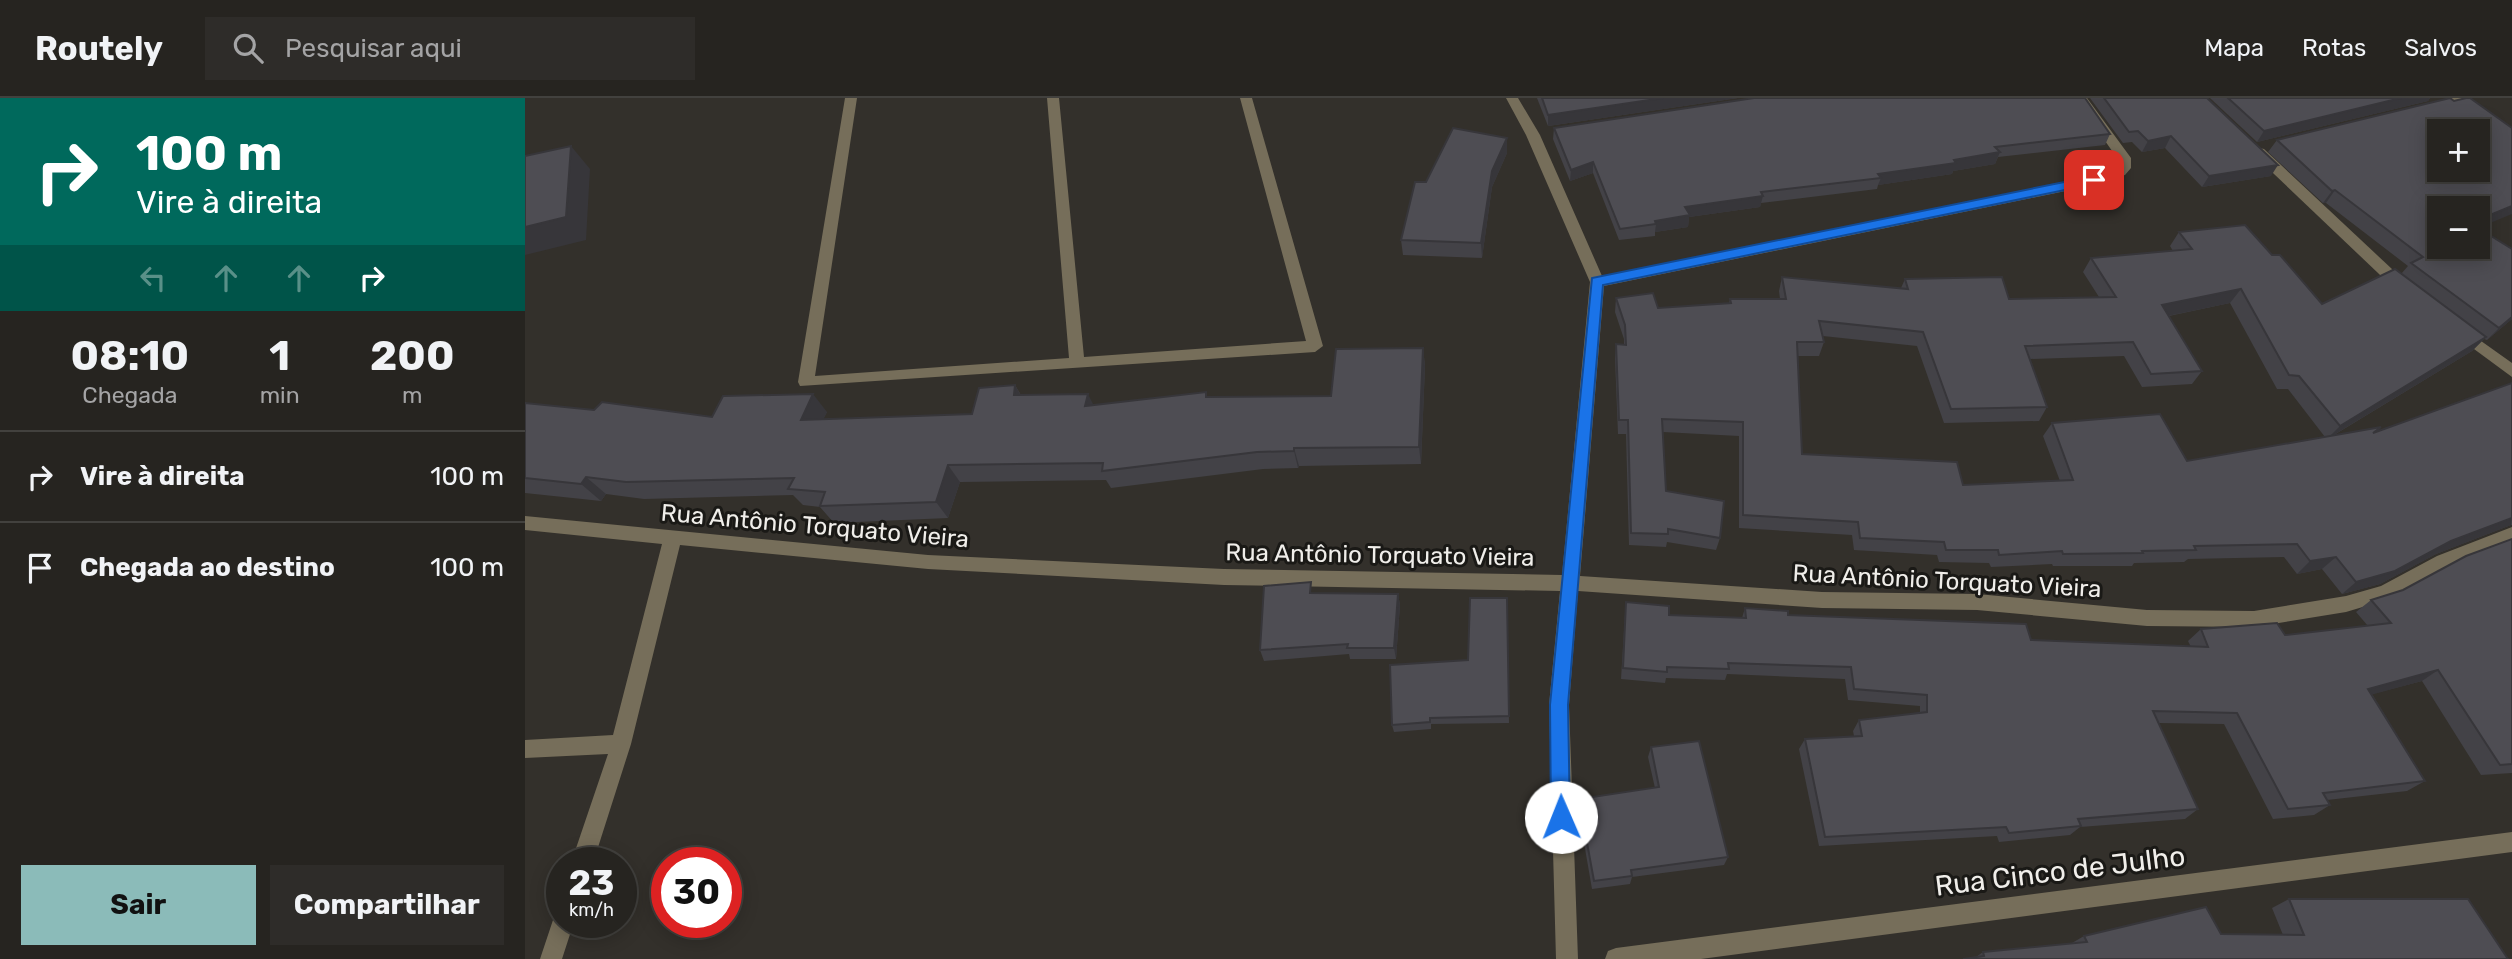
<!DOCTYPE html>
<html lang="pt">
<meta charset="utf-8">
<style>
:root{--surface:#262420;--page:#2e2c29;--text:#f1f3f6;--muted:#a4a4a5;--line:#42413e;--accent:#8bbbb9}
body{margin:0;font-family:Rubik,sans-serif;background:var(--page);color:var(--text);height:100vh;display:flex;flex-direction:column;font-size:26px;white-space:nowrap}
*{box-sizing:border-box;margin:0}
p{font-size:23px;color:var(--muted)}
.icon{flex:none;width:38px;height:38px;fill:none;stroke:currentColor;stroke-width:2;stroke-linecap:round;stroke-linejoin:round}
.map{position:relative;flex:1;overflow:hidden}
.sheet{display:flex;flex-direction:column;background:var(--surface);width:525px}
.sheet>*{flex:none}
.banner{background:#00695c;color:#fff;overflow:hidden}
.tools{position:absolute;left:1902px;top:21px;display:grid;gap:14px}
.tools a{display:grid;place-items:center;width:63px;height:63px;border-radius:0px;background:var(--surface);box-shadow:0 4px 18px #0003,0 0 0 2px var(--line);font-size:35px}
.speed{position:absolute;left:21px;top:749px;display:flex;gap:14px;font-size:35px;font-weight:700;text-align:center}
.speed>*{display:grid;place-content:center;width:91px;height:91px;border-radius:50%;background:var(--surface);box-shadow:0 4px 18px #0003,0 0 0 2px var(--line);line-height:1}
.speed small{font-size:18px;font-weight:400}
.speed .limit{border:10px solid #d22;background:#fff;color:#111}
.pin{position:absolute;display:grid;place-items:center;width:60px;height:60px;color:#fff;margin:-30px;border-radius:14px;box-shadow:0 4px 10px #0006}
.me{position:absolute;width:77px;margin:-38px;rotate:359deg;stroke-linejoin:round;filter:drop-shadow(0 0 5px #0008)}
.turn{display:flex;align-items:center;gap:24px;height:147px;padding:0 21px;font-size:32px}
.turn .icon{width:91px;height:91px;stroke-width:2.5}
.turn b{display:block;font-size:49px;line-height:60px}
.lanes{display:flex;align-items:center;height:66px;padding:0 21px;background:#0003;justify-content:center;gap:35px;direction:ltr}
.lanes .off{opacity:.35}
.eta{display:flex;justify-content:space-evenly;align-items:center;height:119px;text-align:center}
.eta b{font-size:42px;font-weight:700;line-height:49px}
.button{display:flex;gap:14px;margin-top:auto;padding:14px 21px}
.button a{flex:1;height:80px;border-radius:0px;background:var(--accent);color:#111;font-size:28px;font-weight:700;line-height:80px;text-align:center}
.button a+a{background:var(--page);color:var(--text)}
ul{padding:0;list-style:none}
li{display:flex;align-items:center;gap:21px;height:91px;padding:0 21px;border-top:2px solid var(--line)}
li div{flex:1}
li b{display:block;font-size:26px}
li em{font-style:normal}
header{display:flex;align-items:center;gap:42px;box-sizing:border-box;height:98px;padding:0 35px;background:var(--surface);border-bottom:2px solid var(--line)}
header strong{font-size:33px}
nav{display:flex;gap:38px;margin-inline-start:auto;font-size:24px}
.search{width:490px;height:63px;background:var(--page);display:flex;align-items:center;gap:18px;box-sizing:border-box;padding:0 24px;border-radius:0px;color:var(--muted);font-size:26px}
main{display:flex;flex:1;min-height:0}
.map>svg:first-child{display:block}
.lines{fill:none;stroke-linecap:round;stroke-linejoin:round}
.minor{fill:#766e5a;fill-rule:evenodd}
.wall{fill:#434247;fill-rule:evenodd}
.shaded-wall{fill:#37363a}
.building{fill:#4e4d53;stroke:#37363a;stroke-width:2;fill-rule:evenodd}
.route{fill:#1a73e8;stroke:#114b97;stroke-width:2}
.labels{text-anchor:middle;dominant-baseline:central;stroke-width:6;stroke-linejoin:round;paint-order:stroke}
.street-label{font-size:24px;fill:#f0eeea;stroke:#1a1916}
.near-street-label{font-size:28px;fill:#f0eeea;stroke:#1a1916}
</style>
<header>
<strong>Routely</strong>
<div class="search"><svg class="icon" aria-label="search" viewBox="0 0 24 24"><circle cx="10" cy="10" r="6"/><path d="M15 15l6 6"/></svg>Pesquisar aqui</div>
<nav><a>Mapa</a><a>Rotas</a><a>Salvos</a></nav>
</header>
<main>
<section class="sheet">
<div class="banner">
<div class="turn"><svg class="icon" aria-label="right" viewBox="0 0 24 24"><path d="M7 20v-9h11M14 6l5 5-5 5"/></svg><div><b>100 m</b>Vire à direita</div></div>
<div class="lanes"><svg class="icon off" aria-label="left" viewBox="0 0 24 24"><path d="M17 20v-9H6M10 6l-5 5 5 5"/></svg><svg class="icon off" aria-label="ahead" viewBox="0 0 24 24"><path d="M12 20V5M6 11l6-6 6 6"/></svg><svg class="icon off" aria-label="ahead" viewBox="0 0 24 24"><path d="M12 20V5M6 11l6-6 6 6"/></svg><svg class="icon" aria-label="right" viewBox="0 0 24 24"><path d="M7 20v-9h11M14 6l5 5-5 5"/></svg></div>
</div>
<div class="eta">
<div><b>08:10</b><p>Chegada</p></div>
<div><b>1</b><p>min</p></div>
<div><b>200</b><p>m</p></div>
</div>
<ul>
<li><svg class="icon" aria-label="right" viewBox="0 0 24 24"><path d="M7 20v-9h11M14 6l5 5-5 5"/></svg><div><b>Vire à direita</b></div><em>100 m</em></li>
<li><svg class="icon" aria-label="arrive" viewBox="0 0 24 24"><path d="M6 21V4h12l-3 4 3 4H6"/></svg><div><b>Chegada ao destino</b></div><em>100 m</em></li>
</ul>
<div class="button"><a>Sair</a><a>Compartilhar</a></div>
</section>
<div class="map">
<svg width="1987" height="861" viewBox="0 0 1987 861">
<rect width="100%" height="100%" fill="#33302b"/>
<g class="lines">
<!-- minor -->
<g class="minor">
<path d="M 320,0 L 332,0 L 290,278 L 544,260 L 522,0 L 534,0 L 559,259 L 781,243 L 715,0 L 727,0 L 798,248 L 790,254 L 275,288 L 273,284 Z"/>
<path d="M 981,0 L 993,0 L 1015,37 L 1077,178 L 1553,82 L 1590,71 L 1592,60 L 1550,0 L 1562,0 L 1606,60 L 1606,70 L 1600,77 L 1555,90 L 1079,188 L 1055,478 L 1297,494 L 1452,496 L 1622,512 L 1729,513 L 1821,498 L 1856,488 L 1912,458 L 1987,429 L 1987,444 L 1924,468 L 1861,502 L 1821,514 L 1729,529 L 1622,528 L 1452,512 L 1297,510 L 1053,493 L 1044,607 L 1053,861 L 1031,861 L 1024,607 L 1035,493 L 699,487 L 403,471 L 155,447 L 106,646 L 68,765 L 46,765 L 83,656 L 0,660 L 0,642 L 88,637 L 137,446 L 0,432 L 0,418 L 403,457 L 699,471 L 1037,477 L 1065,184 L 1001,37 Z"/>
<path d="M 1925,0 L 1939,0 L 1987,36 L 1987,46 Z"/>
<path d="M 1734,50 L 1739,51 L 1884,187 L 1886,191 L 1884,195 L 1874,195 L 1729,57 L 1727,54 Z"/>
<path d="M 1935,228 L 1987,265 L 1987,279 L 1930,237 L 1927,233 Z"/>
<path d="M 1987,734 L 1987,754 L 1176,861 L 1080,861 L 1083,853 L 1091,850 Z"/>
<path d="M 37,814 L 37,824 L 49,824 L 37,861 L 15,861 L 30,816 Z"/>
</g>
</g>
<!-- wall -->
<g class="wall">
<path d="M 1012,0 L 1213,0 L 1023,28 Z"/>
<path d="M 1565,0 L 1682,0 L 1746,78 L 1677,89 L 1640,50 L 1617,54 L 1607,44 L 1598,45 Z"/>
<path d="M 1685,0 L 1905,0 L 1903,3 L 1732,44 Z"/>
<path d="M 1029,30 L 1585,36 L 1580,47 L 1473,59 L 1470,66 L 1428,73 L 1427,76 L 1353,87 L 1352,91 L 1236,105 L 1235,109 L 1164,119 L 1163,129 L 1130,134 L 1130,138 L 1094,142 L 1068,75 L 1045,83 L 1028,41 Z"/>
<path d="M 982,40 L 982,55 L 967,89 L 957,160 L 878,157 L 876,142 L 901,84 Z"/>
<path d="M 1752,42 L 1914,110 L 1987,221 L 1962,242 L 1959,241 L 1947,253 L 1809,337 L 1850,335 L 1987,285 L 1987,427 L 1986,427 L 1911,456 L 1855,486 L 1817,496 L 1797,471 L 1772,476 L 1759,459 L 1663,461 L 1659,464 L 1609,465 L 1607,468 L 1528,468 L 1527,466 L 1466,469 L 1464,465 L 1414,464 L 1412,457 L 1329,452 L 1327,437 L 1214,430 L 1214,338 L 1138,334 L 1141,393 L 1195,440 L 1191,452 L 1142,444 L 1141,449 L 1104,447 L 1101,336 L 1093,336 L 1090,260 L 1091,246 L 1099,246 L 1099,241 L 1090,214 L 1091,200 L 1133,210 L 1204,205 L 1205,201 L 1255,201 L 1254,193 L 1257,179 L 1376,190 L 1380,181 L 1484,201 L 1574,199 L 1558,174 L 1566,160 L 1648,153 L 1645,148 L 1654,134 L 1747,157 L 1797,206 L 1876,176 L 1883,168 L 1801,105 L 1798,105 L 1743,54 ZM 1705,205 L 1752,291 L 1763,291 L 1800,339 L 1662,363 L 1527,325 L 1518,338 L 1535,383 L 1438,387 L 1277,356 L 1273,258 L 1294,258 L 1299,244 L 1298,238 L 1392,248 L 1419,325 L 1514,323 L 1522,309 L 1505,261 L 1599,258 L 1617,289 L 1667,286 L 1677,273 L 1644,218 Z"/>
<path d="M 898,250 L 900,268 L 896,366 L 774,368 L 773,370 L 738,371 L 586,390 L 581,382 L 435,384 L 423,420 L 309,425 L 295,409 L 278,407 L 268,397 L 119,401 L 81,396 L 76,403 L 0,395 L 0,305 L 69,312 L 187,319 L 302,314 L 298,321 L 447,316 L 490,287 L 496,297 L 568,307 L 683,299 L 806,298 Z"/>
<path d="M 1987,441 L 1987,675 L 1956,677 L 1897,583 L 1847,596 L 1900,683 L 1882,693 L 1802,702 L 1805,707 L 1789,717 L 1748,721 L 1699,626 L 1633,625 L 1673,711 L 1660,721 L 1555,729 L 1545,737 L 1474,744 L 1472,738 L 1294,748 L 1274,651 L 1280,641 L 1329,638 L 1328,633 L 1334,622 L 1395,615 L 1395,608 L 1323,602 L 1320,581 L 1202,576 L 1200,582 L 1141,580 L 1140,585 L 1096,581 L 1100,516 L 1101,504 L 1144,517 L 1217,520 L 1220,510 L 1263,517 L 1506,542 L 1666,549 L 1663,543 L 1676,531 L 1760,537 L 1843,528 L 1831,514 L 1846,502 L 1878,492 Z"/>
<path d="M 789,495 L 873,496 L 875,507 L 871,561 L 825,561 L 824,556 L 739,563 L 735,552 Z"/>
<path d="M 982,500 L 984,625 L 906,626 L 906,631 L 869,634 L 867,627 L 943,562 Z"/>
<path d="M 1126,649 L 1203,759 L 1199,767 L 1107,779 L 1105,786 L 1067,791 L 1053,710 L 1054,701 L 1130,690 L 1123,659 Z"/>
<path d="M 1764,801 L 1983,861 L 1451,859 L 1458,854 L 1547,845 L 1559,838 L 1758,837 L 1747,810 Z"/>
</g>
<!-- shaded-wall -->
<g class="shaded-wall">
<path d="M 1138,0 L 1213,0 L 1023,28 L 1023,17 Z"/>
<path d="M 1876,0 L 1905,0 L 1903,3 L 1732,44 L 1739,33 Z"/>
<path d="M 1646,38 L 1640,50 L 1617,54 L 1623,43 Z"/>
<path d="M 982,40 L 982,55 L 967,89 L 957,160 L 956,145 L 967,73 Z"/>
<path d="M 46,48 L 65,71 L 61,142 L 0,157 L 0,129 Z"/>
<path d="M 1475,54 L 1470,66 L 1428,73 L 1427,76 L 1353,87 L 1356,80 L 1353,76 Z"/>
<path d="M 1068,64 L 1068,75 L 1045,83 L 1046,72 Z"/>
<path d="M 1753,67 L 1746,78 L 1677,89 L 1684,78 Z"/>
<path d="M 1810,92 L 1801,105 L 1798,105 L 1807,93 Z"/>
<path d="M 1238,98 L 1235,109 L 1164,119 L 1163,129 L 1130,134 L 1131,126 L 1130,123 L 1160,109 Z"/>
<path d="M 1987,108 L 1987,116 L 1953,130 L 1953,122 Z"/>
<path d="M 1716,191 L 1705,205 L 1628,221 L 1637,207 Z"/>
<path d="M 1987,219 L 1987,221 L 1962,242 L 1974,230 Z"/>
<path d="M 1961,239 L 1947,253 L 1802,341 L 1815,328 Z"/>
<path d="M 898,250 L 900,268 L 896,366 L 894,349 Z"/>
<path d="M 490,287 L 500,305 L 489,297 Z"/>
<path d="M 288,296 L 302,314 L 290,339 L 276,322 Z"/>
<path d="M 563,296 L 572,314 L 560,308 Z"/>
<path d="M 769,350 L 774,368 L 773,370 L 769,353 Z"/>
<path d="M 423,367 L 435,384 L 423,420 L 411,404 Z"/>
<path d="M 61,379 L 81,396 L 76,403 L 56,386 Z"/>
<path d="M 1987,420 L 1986,427 L 1911,456 L 1855,486 L 1817,496 L 1831,484 L 1926,443 Z"/>
<path d="M 1811,459 L 1797,471 L 1772,476 L 1785,463 Z"/>
<path d="M 873,496 L 875,507 L 871,561 L 869,550 Z"/>
<path d="M 1913,572 L 1897,583 L 1827,602 L 1843,591 Z"/>
</g>
<!-- building -->
<g class="building">
<path d="M 1017,0 L 1138,0 L 1023,17 Z"/>
<path d="M 1229,0 L 1560,0 L 1585,36 L 1470,49 L 1475,54 L 1429,62 L 1431,65 L 1353,76 L 1356,80 L 1236,94 L 1238,98 L 1160,109 L 1165,117 L 1130,123 L 1131,126 L 1095,131 L 1068,64 L 1046,72 L 1029,30 Z"/>
<path d="M 1579,0 L 1682,0 L 1753,67 L 1684,78 L 1646,38 L 1623,43 L 1613,33 L 1604,34 Z"/>
<path d="M 1703,0 L 1876,0 L 1739,33 Z"/>
<path d="M 1925,0 L 1929,3 L 1941,0 L 1945,0 L 1987,30 L 1987,108 L 1953,122 L 1953,110 L 1914,110 L 1914,149 L 1953,149 L 1953,130 L 1987,151 L 1987,219 L 1974,230 L 1886,165 L 1898,159 L 1810,92 L 1807,93 L 1752,42 ZM 1914,33 L 1953,33 L 1953,72 L 1914,72 Z"/>
<path d="M 928,30 L 982,40 L 967,73 L 956,145 L 876,142 L 890,84 L 901,84 Z"/>
<path d="M 46,48 L 41,119 L 0,129 L 0,58 Z"/>
<path d="M 1720,127 L 1747,157 L 1755,157 L 1797,206 L 1870,171 L 1961,239 L 1815,328 L 1774,278 L 1764,277 L 1716,191 L 1637,207 L 1677,273 L 1626,276 L 1608,244 L 1500,248 L 1522,309 L 1426,311 L 1398,234 L 1294,223 L 1299,244 L 1272,244 L 1277,356 L 1432,364 L 1438,387 L 1548,382 L 1527,325 L 1635,316 L 1662,363 L 1856,329 L 1848,335 L 1987,285 L 1987,420 L 1926,443 L 1870,473 L 1831,484 L 1811,459 L 1785,463 L 1772,446 L 1669,448 L 1671,452 L 1617,453 L 1618,455 L 1538,456 L 1537,453 L 1474,457 L 1473,452 L 1421,452 L 1419,444 L 1335,440 L 1333,424 L 1218,417 L 1218,324 L 1137,321 L 1141,393 L 1199,403 L 1195,440 L 1143,431 L 1143,436 L 1106,435 L 1103,322 L 1094,322 L 1091,246 L 1101,247 L 1100,227 L 1091,200 L 1128,195 L 1133,210 L 1206,205 L 1205,201 L 1261,201 L 1257,179 L 1383,191 L 1380,181 L 1477,179 L 1484,201 L 1591,199 L 1566,160 L 1667,151 L 1654,134 Z"/>
<path d="M 898,250 L 894,349 L 769,350 L 769,353 L 732,354 L 577,373 L 578,365 L 423,367 L 411,404 L 295,408 L 300,394 L 263,391 L 269,380 L 101,384 L 61,379 L 56,386 L 0,380 L 0,305 L 69,312 L 77,304 L 187,319 L 198,298 L 288,296 L 276,322 L 447,316 L 454,290 L 490,287 L 489,297 L 563,296 L 560,308 L 681,294 L 681,299 L 806,298 L 811,251 Z"/>
<path d="M 1987,441 L 1987,666 L 1975,667 L 1913,572 L 1843,591 L 1900,683 L 1798,695 L 1805,707 L 1763,711 L 1712,615 L 1628,613 L 1673,711 L 1553,721 L 1556,728 L 1484,735 L 1481,729 L 1300,739 L 1280,641 L 1337,638 L 1334,622 L 1402,614 L 1402,597 L 1329,591 L 1326,569 L 1203,565 L 1204,571 L 1142,569 L 1142,574 L 1098,570 L 1101,504 L 1144,508 L 1144,517 L 1221,520 L 1220,510 L 1263,513 L 1263,517 L 1501,526 L 1506,542 L 1683,549 L 1676,531 L 1752,525 L 1760,537 L 1866,525 L 1846,502 L 1878,492 L 1941,458 Z"/>
<path d="M 786,484 L 785,495 L 873,496 L 869,550 L 822,550 L 823,546 L 735,552 L 739,488 Z"/>
<path d="M 945,500 L 982,500 L 984,618 L 905,620 L 905,624 L 867,627 L 865,567 L 943,562 Z"/>
<path d="M 1174,643 L 1203,759 L 1106,772 L 1107,778 L 1069,783 L 1054,701 L 1134,689 L 1126,649 Z"/>
<path d="M 1764,801 L 1943,801 L 1983,861 L 1438,861 L 1459,858 L 1458,854 L 1562,844 L 1559,838 L 1681,809 L 1696,836 L 1779,837 Z"/>
</g>
<!-- route -->
<path class="route" d="M 1569,78 L 1576,82 L 1574,85 L 1078,187 L 1043,607 L 1045,719 L 1043,726 L 1036,729 L 1029,726 L 1026,719 L 1025,607 L 1067,180 Z"/>
<g class="labels">
<!-- street labels -->
<g class="street-label">
<text transform="translate(290 428) rotate(5)">Rua Antônio Torquato Vieira</text>
<text transform="translate(855 457) rotate(1)">Rua Antônio Torquato Vieira</text>
<text transform="translate(1422 483) rotate(3)">Rua Antônio Torquato Vieira</text>
</g>
<!-- near-street labels -->
<g class="near-street-label">
<text transform="translate(1535 773) rotate(-7)">Rua Cinco de Julho</text>
</g>
</g>
</svg>
<div class="tools">
<a>+</a>
<a>−</a>
</div>
<div class="speed"><div>23<small>km/h</small></div><div class="limit">30</div></div>
<div class="pin" style="left:1569px;top:82px;background:#d93025"><svg class="icon" aria-label="arrive" viewBox="0 0 24 24"><path d="M6 21V4h12l-3 4 3 4H6"/></svg></div>
<svg class="me" style="left:1036px;top:719px" viewBox="-20 -20 40 40"><circle r="19" fill="#fff"/><path d="M0-13L10 11 0 6-10 11z" fill="#1a73e8"/></svg>
</div>
</main>
